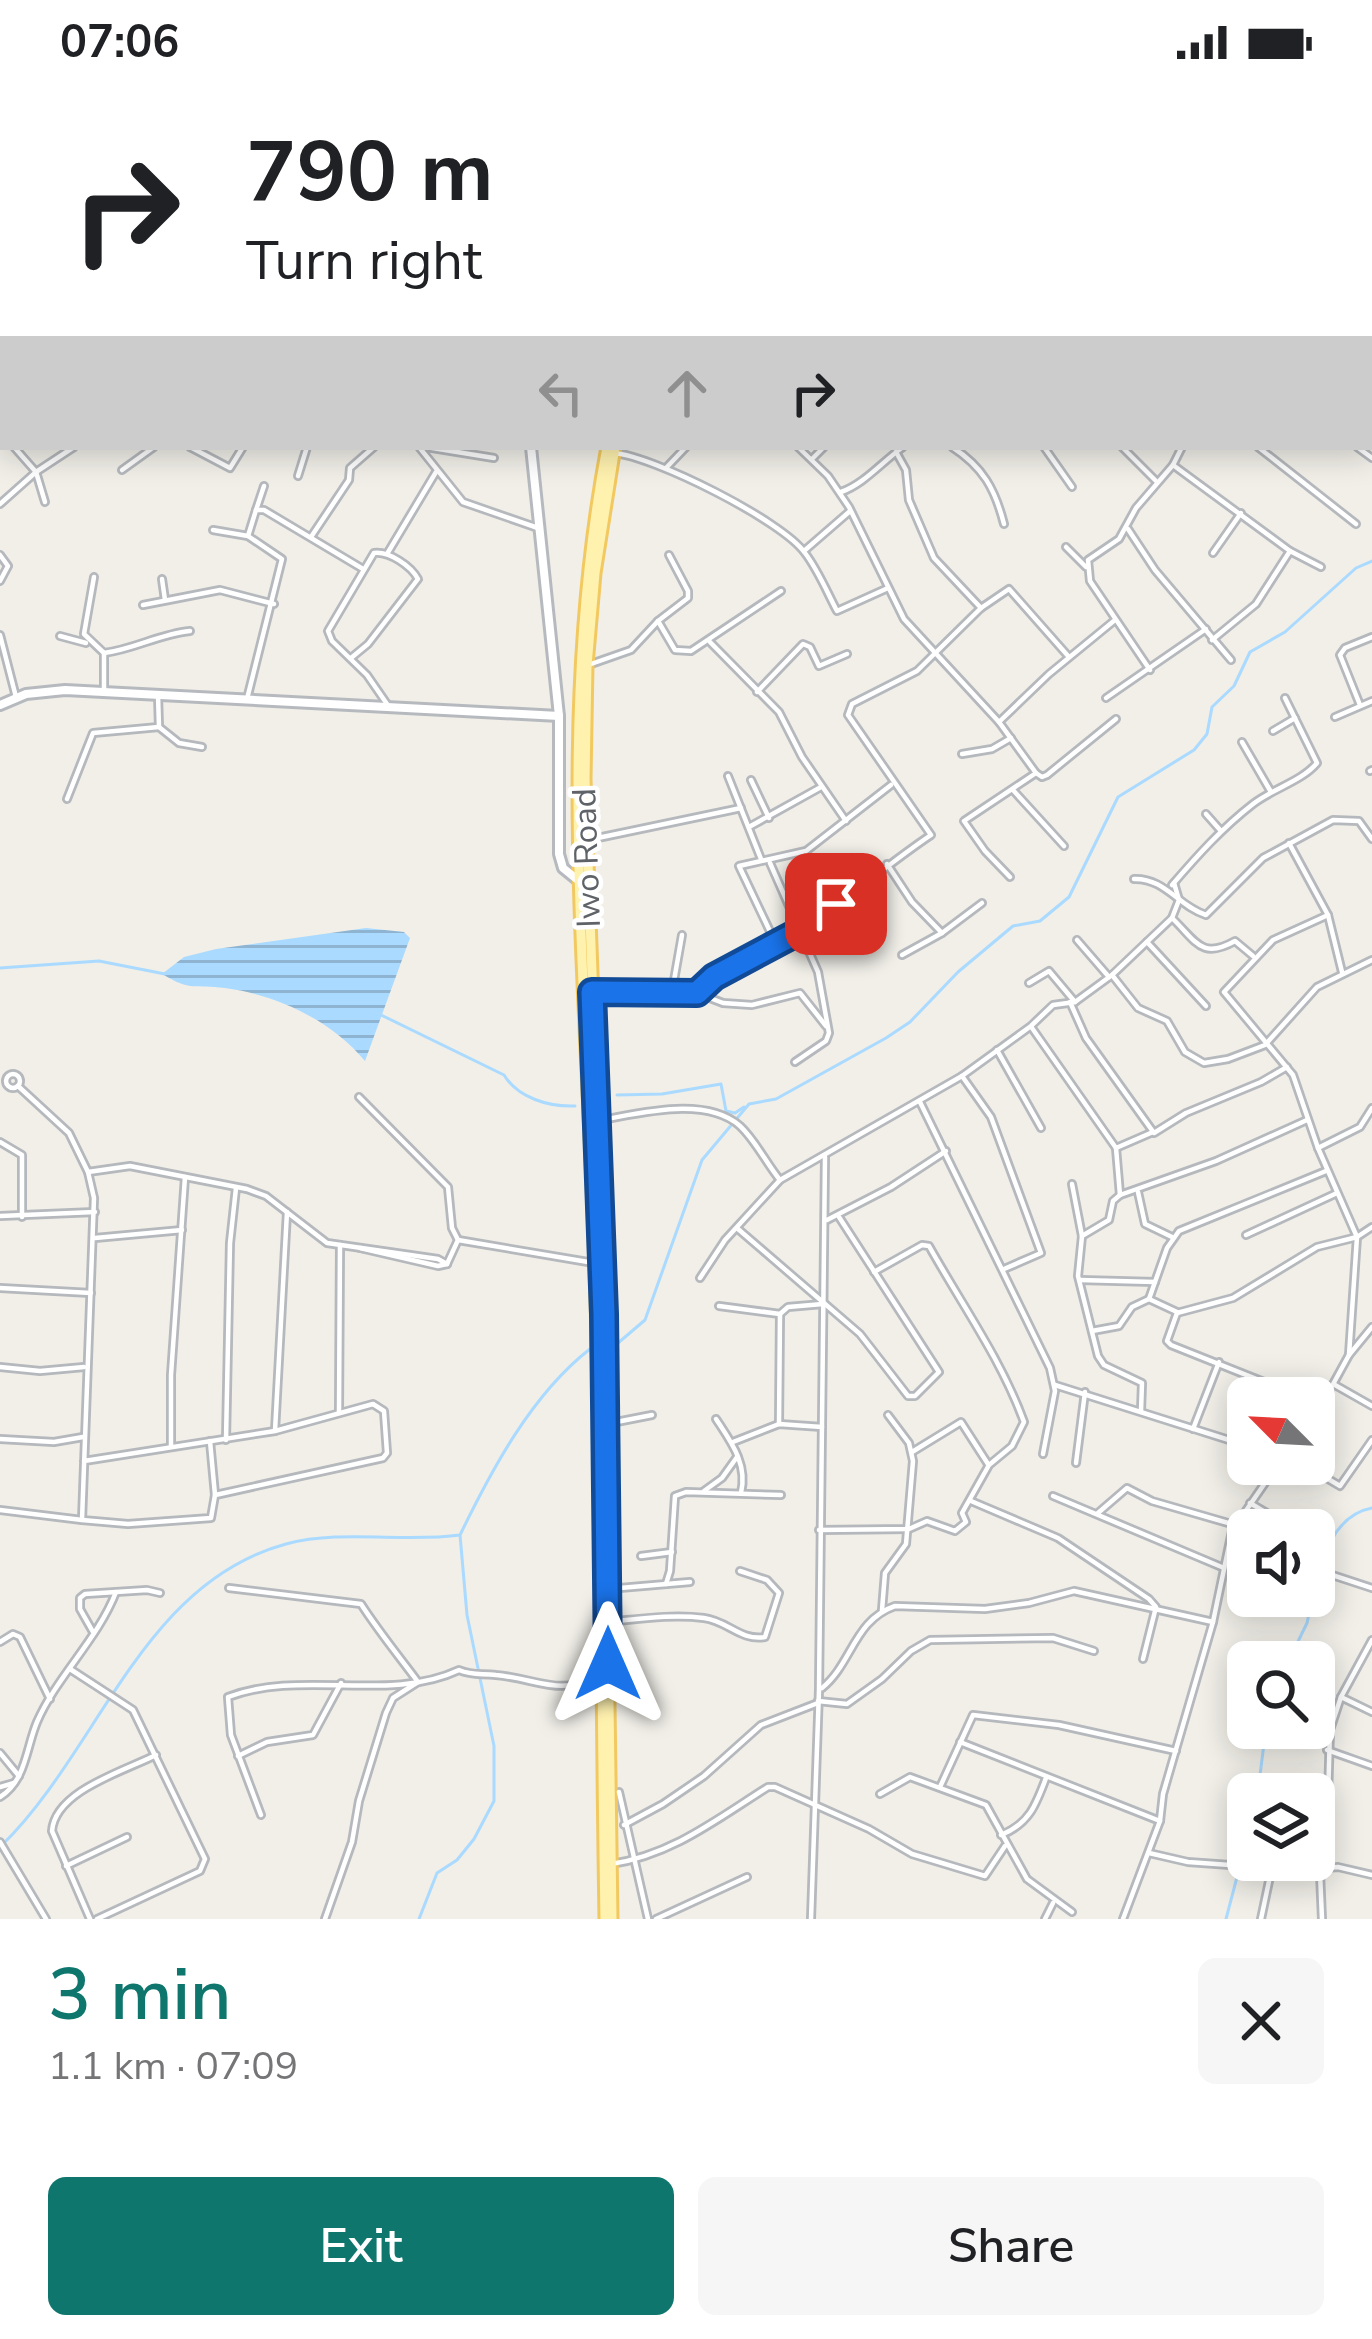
<!DOCTYPE html>
<meta charset="utf-8">
<style>
:root{--surface:#fff;--page:#f6f6f6;--text:#202124;--muted:#757577;--accent:#0f766e}
body{margin:0;font-family:"Nunito Sans",sans-serif;background:var(--page);color:var(--text);height:100vh;display:flex;flex-direction:column;font-size:45px;white-space:nowrap}
*{box-sizing:border-box;margin:0}
p{font-size:39px;color:var(--muted)}
.icon{flex:none;width:66px;height:66px;fill:none;stroke:currentColor;stroke-width:2;stroke-linecap:round;stroke-linejoin:round}
.map{position:relative;height:1835px;overflow:hidden}
.drawer{display:flex;flex-direction:column;background:var(--surface);flex:1}
.drawer>*{flex:none}
.guide{position:absolute;left:0px;top:0px;width:1374px;height:366px;box-shadow:0 6px 30px #0003;background:#fff;color:var(--text);overflow:hidden}
.needle{width:78px;rotate:294deg}
.controls{position:absolute;left:1227px;top:1293px;display:grid;gap:24px}
.controls a{display:grid;place-items:center;width:108px;height:108px;border-radius:18px;background:var(--surface);box-shadow:0 6px 30px #0003;font-size:60px}
.pin{position:absolute;display:grid;place-items:center;width:102px;height:102px;color:#fff;margin:-51px;border-radius:24px;box-shadow:0 6px 18px #0006}
.me{position:absolute;width:132px;margin:-66px;rotate:0deg;stroke-linejoin:round;filter:drop-shadow(0 0 9px #0008)}
.turn{display:flex;align-items:center;gap:42px;height:252px;padding:0 48px;font-size:54px}
.turn .icon{width:156px;height:156px;stroke-width:2.5}
.turn b{display:block;font-size:84px;line-height:102px}
.lanes{display:flex;align-items:center;height:114px;padding:0 48px;background:#0003;justify-content:center;gap:60px;direction:ltr}
.lanes .off{opacity:.35}
.round{display:grid;place-items:center;flex:none;width:126px;height:126px;border-radius:18px;background:var(--page)}
.headline{display:flex;align-items:center;justify-content:space-between;height:204px;padding:0 48px}
h1{font-size:72px;font-weight:600;line-height:90px;color:var(--accent)}
.primary-button{display:flex;gap:24px;margin-top:auto;padding:24px 48px}
.primary-button a{flex:1;height:138px;border-radius:18px;background:var(--accent);color:#fff;font-size:48px;font-weight:600;line-height:138px;text-align:center}
.primary-button a+a{background:var(--page);color:var(--text)}
.status{display:flex;justify-content:space-between;align-items:center;height:84px;padding:0 60px;background:var(--surface);direction:ltr}
.status svg{height:33px;fill:currentColor}
.map>svg:first-child{display:block}
.water{fill:url(#water-rules)}
.lines{fill:none;stroke-linecap:round;stroke-linejoin:round}
.stream{stroke:#aadaff;stroke-width:3}
.street-casing{stroke:#b5b8bc;stroke-width:10}
.secondary-casing{stroke:#b6babf;stroke-width:14}
.primary-casing{stroke:#f2c960;stroke-width:15}
.street{stroke:#fff;stroke-width:4.5}
.secondary{stroke:#fff;stroke-width:8}
.primary{stroke:#fff2af;stroke-width:9}
.route-casing{stroke:#114b97;stroke-width:30}
.route{stroke:#1a73e8;stroke-width:21}
.labels{text-anchor:middle;dominant-baseline:central;stroke-width:9;stroke-linejoin:round;paint-order:stroke}
.street-label{font-size:33px;fill:#5f6368;stroke:#fff}
</style>
<div class="status"><b>07:06</b><svg viewBox="0 0 49 12"><path d="M0 12V9h3v3zM5 12V6h3v6zM10 12V3h3v9zM15 12V0h3v12zM26 1h20v11H26zM47 4h2v5h-2z"/></svg></div>
<div class="map">
<svg width="1372" height="1835" viewBox="0 0 1372 1835">
<defs>
<pattern id="water-rules" width="6" height="5" patternUnits="userSpaceOnUse" patternTransform="scale(3)"><rect width="6" height="5" fill="#aadaff"/><path d="M0 2.5h6" fill="none" stroke="#8eb4d2"/></pattern>
</defs>
<rect width="100%" height="100%" fill="#f1efe8"/>
<!-- water -->
<path class="water" d="M 366,844 L 404,848 L 410,854 L 365,977 C 332,937 278,911 225,904 C 194,900 192,908 162,890 L 184,873 L 216,865 Z"/>
<g class="lines">
<!-- stream -->
<g class="stream">
<path d="M 909,3 L 912,0"/>
<path d="M 0,884 L 99,877 L 165,890"/>
<path d="M 381,931 L 504,991 C 518,1014 549,1023 575,1022"/>
<path d="M 617,1011 L 662,1010 L 721,1000 L 726,1027 L 735,1029 L 744,1023"/>
<path d="M 618,1259 L 645,1236 L 702,1076 L 749,1020 L 776,1015 L 886,954 L 910,938 L 958,888 L 1013,842 L 1040,837 L 1069,813 L 1118,713 L 1194,666 L 1207,650 L 1212,623 L 1234,602 L 1250,568 L 1285,548 L 1356,484 L 1372,477"/>
<path d="M 1314,1509 C 1321,1474 1334,1431 1372,1424"/>
<path d="M 1288,1578 L 1307,1539 L 1313,1512"/>
<path d="M 1250,1708 L 1260,1691 L 1266,1644"/>
<path d="M 0,1763 C 99,1668 141,1499 286,1460 C 342,1445 404,1459 460,1451 C 492,1385 532,1310 590,1265"/>
<path d="M 419,1835 L 437,1789 L 457,1776 L 474,1755 L 494,1717 L 494,1662 L 467,1531 L 460,1451"/>
<path d="M 1226,1835 L 1247,1755 L 1248,1711"/>
</g>
<defs>
<g id="street">
<path d="M 77,0 L 79,3"/>
<path d="M 496,0 L 505,3"/>
<path d="M 605,0 L 612,3"/>
<path d="M 687,0 L 695,3"/>
<path d="M 931,0 L 935,3"/>
<path d="M 1007,0 L 1014,3"/>
<path d="M 1096,0 L 1103,3"/>
<path d="M 1174,0 L 1180,3"/>
<path d="M 1287,0 L 1290,3"/>
<path d="M 54,3 L 62,0"/>
<path d="M 137,3 L 142,0"/>
<path d="M 193,3 L 194,0"/>
<path d="M 225,3 L 225,0"/>
<path d="M 312,3 L 313,0"/>
<path d="M 371,3 L 376,0"/>
<path d="M 466,3 L 474,0"/>
<path d="M 513,3 L 523,1"/>
<path d="M 591,3 L 593,0"/>
<path d="M 1062,3 L 1064,0"/>
<path d="M 1335,3 L 1340,0"/>
<path d="M 0,23 L 3,22"/>
<path d="M 0,83 L 3,83"/>
<path d="M 0,151 L 3,151"/>
<path d="M 1371,210 L 1372,208"/>
<path d="M 1371,221 L 1372,222"/>
<path d="M 1371,297 L 1372,298"/>
<path d="M 0,325 L 3,328"/>
<path d="M 0,346 L 3,342"/>
<path d="M 14,363 L 36,388 L 45,418"/>
<path d="M 190,363 L 230,384 L 243,363"/>
<path d="M 419,363 L 463,418 L 538,444"/>
<path d="M 426,363 L 494,374"/>
<path d="M 798,363 L 828,392 L 849,423 L 904,535 L 999,638 L 1036,689"/>
<path d="M 952,363 C 983,383 995,405 1004,440"/>
<path d="M 1044,363 L 1072,403"/>
<path d="M 1122,363 L 1156,397"/>
<path d="M 1258,363 L 1356,440"/>
<path d="M 1357,363 L 1372,374"/>
<path d="M 896,368 L 906,386 L 909,416 L 934,474 L 981,524"/>
<path d="M 614,369 C 653,372 783,437 805,469 C 818,486 827,508 837,527 L 888,504"/>
<path d="M 812,375 L 824,363"/>
<path d="M 1173,381 L 1290,467 L 1256,520 L 1212,556"/>
<path d="M 666,384 L 686,363"/>
<path d="M 122,386 L 154,363"/>
<path d="M 298,392 L 307,363"/>
<path d="M 841,408 C 864,400 882,378 903,363"/>
<path d="M 0,420 L 36,388 L 74,363"/>
<path d="M 256,426 L 264,402"/>
<path d="M 1128,445 L 1155,486 L 1231,576"/>
<path d="M 213,446 L 248,452 L 282,475 L 247,615"/>
<path d="M 248,452 L 256,426 L 264,426 L 363,485"/>
<path d="M 311,453 L 349,396 L 350,384 L 374,363"/>
<path d="M 1066,463 L 1086,483"/>
<path d="M 804,467 L 849,428"/>
<path d="M 1290,467 L 1321,483"/>
<path d="M 1213,469 L 1241,429"/>
<path d="M 387,470 L 436,388"/>
<path d="M 0,471 L 8,482 L 0,497"/>
<path d="M 94,493 L 84,550 L 104,569 C 135,565 159,550 190,547"/>
<path d="M 162,495 L 165,516"/>
<path d="M 143,521 L 220,506 L 274,520"/>
<path d="M 658,537 L 675,566 L 691,567 L 781,507"/>
<path d="M 0,551 L 16,613"/>
<path d="M 60,552 L 86,559"/>
<path d="M 710,558 L 779,628 L 802,673 L 846,737"/>
<path d="M 104,569 L 104,605"/>
<path d="M 351,574 L 368,560 L 418,495 C 411,482 389,467 374,469 L 328,547 L 332,557 L 367,591 L 387,620"/>
<path d="M 591,580 L 631,566 L 658,537 L 688,514 L 688,507 L 669,471"/>
<path d="M 1150,586 L 1090,497 L 1088,476 L 1119,455 L 1136,424 L 1173,381 L 1182,363"/>
<path d="M 757,608 L 803,560 L 810,563 L 819,582 L 847,570"/>
<path d="M 158,611 L 159,643 L 179,659 L 202,663"/>
<path d="M 1106,614 L 1206,545"/>
<path d="M 1360,621 L 1340,571 L 1345,564 L 1372,553"/>
<path d="M 1335,633 L 1372,617"/>
<path d="M 999,638 L 1049,590 L 1115,536"/>
<path d="M 1273,647 L 1295,634"/>
<path d="M 1242,658 L 1271,708"/>
<path d="M 962,670 L 992,665 L 1011,654"/>
<path d="M 1370,687 L 1372,686"/>
<path d="M 728,692 L 761,775"/>
<path d="M 751,696 L 769,734"/>
<path d="M 1013,706 L 1064,762"/>
<path d="M 67,715 L 93,649 L 159,643"/>
<path d="M 1206,730 L 1221,747"/>
<path d="M 749,743 L 821,703"/>
<path d="M 588,756 L 741,724"/>
<path d="M 1289,759 L 1328,831 L 1342,888"/>
<path d="M 770,779 L 818,888 L 829,949 L 826,957 L 795,978"/>
<path d="M 887,780 L 912,818 L 942,849 L 902,871"/>
<path d="M 1010,793 L 985,767 L 964,737 L 1036,689 L 1042,693 L 1047,691 L 1116,635"/>
<path d="M 1134,795 C 1165,794 1178,822 1206,831 L 1263,774 L 1333,736 L 1359,737 L 1372,755"/>
<path d="M 1172,801 C 1197,772 1222,744 1253,720 C 1272,705 1302,697 1317,679 L 1285,614"/>
<path d="M 1328,831 L 1273,856 L 1224,908 L 1293,991 L 1318,1064 L 1357,1153 L 1349,1271"/>
<path d="M 1172,834 C 1196,857 1201,876 1235,857 L 1253,872"/>
<path d="M 942,849 L 982,819"/>
<path d="M 1077,856 L 1109,893"/>
<path d="M 1147,858 L 1206,922"/>
<path d="M 776,860 L 739,782 L 806,767 L 891,701"/>
<path d="M 1112,891 L 1138,924 L 1167,937 L 1185,968 L 1204,979 L 1228,975 L 1265,961 L 1317,903 L 1372,876"/>
<path d="M 1029,899 L 1049,887 L 1075,918"/>
<path d="M 592,908 L 697,909 L 723,919 L 752,921 L 800,909 L 826,942"/>
<path d="M 672,908 L 682,851"/>
<path d="M 697,909 C 724,880 768,868 801,846 C 846,817 886,781 931,751 L 848,631 L 852,620 L 917,587 L 981,524 L 1009,505 L 1069,573"/>
<path d="M 1070,918 L 1086,954 L 1154,1049 L 1186,1029 L 1261,998 L 1287,983"/>
<path d="M 1032,944 L 1116,1064 L 1153,1048"/>
<path d="M 997,966 L 1041,1044"/>
<circle cx="13" cy="997" r="7"/>
<path d="M 962,992 L 991,1033 L 1041,1169 L 1004,1185"/>
<path d="M 18,1002 L 69,1049 L 88,1088 L 94,1114 L 82,1436 L 128,1440 L 211,1434 L 215,1411 L 220,1410 L 383,1374 L 387,1369 L 384,1327 L 373,1320 L 275,1347 L 84,1377"/>
<path d="M 359,1013 L 448,1103 L 452,1144 L 458,1156 L 447,1180"/>
<path d="M 920,1018 L 1050,1284 L 1055,1307 L 1043,1370"/>
<path d="M 601,1036 C 642,1029 706,1012 740,1042 C 756,1057 766,1079 780,1096"/>
<path d="M 0,1058 L 22,1071 L 22,1133"/>
<path d="M 1116,1064 L 1120,1111"/>
<path d="M 1318,1064 L 1360,1043 L 1372,1024"/>
<path d="M 88,1088 L 130,1082 L 247,1105 L 266,1112 L 327,1159 L 438,1175 L 447,1180"/>
<path d="M 1072,1100 L 1082,1152"/>
<path d="M 1138,1108 L 1145,1140 L 1172,1153"/>
<path d="M 0,1132 L 95,1128"/>
<path d="M 827,1136 L 891,1103 L 946,1067"/>
<path d="M 738,1145 L 860,1250 L 908,1312 L 915,1312 L 939,1288 L 839,1133"/>
<path d="M 1246,1151 L 1337,1109"/>
<path d="M 95,1154 L 182,1146"/>
<path d="M 458,1156 L 594,1179"/>
<path d="M 360,1164 L 438,1182 L 447,1180"/>
<path d="M 700,1194 L 725,1156 L 780,1096 L 962,992 L 1031,942 L 1053,921 L 1075,918 L 1112,891 L 1172,834 L 1179,816 L 1174,799"/>
<path d="M 1080,1196 L 1155,1198"/>
<path d="M 0,1204 L 91,1209"/>
<path d="M 1149,1215 L 1167,1164 L 1179,1147 L 1326,1087"/>
<path d="M 719,1222 L 780,1230 L 788,1223 L 823,1220"/>
<path d="M 1092,1247 L 1119,1242 L 1132,1223 L 1149,1215 L 1177,1228"/>
<path d="M 0,1283 L 40,1287 L 84,1283"/>
<path d="M 1055,1301 L 1248,1362"/>
<path d="M 1335,1301 L 1372,1322"/>
<path d="M 1304,1314 L 1171,1261 L 1167,1257 L 1177,1229 L 1233,1214 L 1317,1163 L 1357,1153 L 1372,1143"/>
<path d="M 1141,1327 L 1142,1299 L 1104,1281 L 1098,1272 L 1078,1192 L 1082,1152 L 1109,1136 L 1113,1117 L 1120,1111 L 1216,1077 L 1307,1036"/>
<path d="M 339,1329 L 340,1161"/>
<path d="M 716,1335 C 731,1358 748,1380 741,1409"/>
<path d="M 1314,1335 L 1349,1271 L 1372,1243"/>
<path d="M 606,1340 L 652,1331"/>
<path d="M 779,1340 L 780,1230"/>
<path d="M 1193,1345 L 1219,1278"/>
<path d="M 275,1347 L 287,1128"/>
<path d="M 0,1355 L 54,1358 L 83,1353"/>
<path d="M 226,1356 L 230,1159 L 236,1104"/>
<path d="M 210,1357 L 215,1411"/>
<path d="M 733,1358 L 779,1340 L 822,1343"/>
<path d="M 171,1362 L 171,1291 L 185,1093"/>
<path d="M 912,1368 L 961,1338 L 988,1380"/>
<path d="M 1076,1379 L 1085,1308"/>
<path d="M 1303,1380 L 1340,1402 L 1372,1356"/>
<path d="M 704,1407 L 722,1394 L 737,1373"/>
<path d="M 1053,1412 L 1224,1484"/>
<path d="M 971,1417 L 1058,1454 L 1149,1515 L 1156,1523 L 1143,1575"/>
<path d="M 1250,1419 L 1295,1446"/>
<path d="M 0,1426 L 82,1436"/>
<path d="M 1098,1429 L 1127,1404 L 1152,1417 L 1235,1441"/>
<path d="M 819,1446 L 909,1445 L 927,1437 L 955,1447 L 966,1438 L 962,1429 L 989,1381 L 1012,1362 L 1024,1338 C 1001,1275 962,1221 929,1162 L 922,1161 L 874,1188"/>
<path d="M 1232,1447 L 1248,1456"/>
<path d="M 641,1472 L 672,1468"/>
<path d="M 1314,1485 L 1372,1504"/>
<path d="M 666,1500 L 670,1487 L 675,1412 L 686,1408 L 781,1411"/>
<path d="M 229,1504 L 361,1520 C 379,1548 398,1571 418,1598 L 393,1614 L 386,1629 L 359,1717 L 352,1758 L 325,1835"/>
<path d="M 608,1505 L 690,1498"/>
<path d="M 882,1526 L 885,1489 L 906,1460 L 913,1377 L 909,1359 L 888,1331"/>
<path d="M 607,1538 C 639,1535 672,1530 704,1534 C 728,1537 740,1557 765,1553 L 779,1509 L 767,1496 L 740,1487"/>
<path d="M 93,1548 L 80,1525 L 80,1514 L 85,1510 L 147,1506 L 160,1509"/>
<path d="M 0,1558 L 13,1550 L 20,1553 L 50,1615"/>
<path d="M 70,1585 L 133,1626 L 205,1775 L 200,1787 L 97,1835"/>
<path d="M 822,1604 C 852,1580 854,1536 895,1522 L 985,1525 L 1029,1519 L 1074,1507 L 1213,1538"/>
<path d="M 1341,1613 L 1372,1628"/>
<path d="M 818,1617 L 847,1620 L 882,1595 L 911,1567 L 930,1556 L 1053,1554 L 1094,1567"/>
<path d="M 1302,1644 L 1328,1654"/>
<path d="M 960,1658 L 1160,1737"/>
<path d="M 1327,1666 L 1372,1682"/>
<path d="M 0,1669 L 19,1692"/>
<path d="M 238,1672 L 267,1658 L 313,1651 L 341,1599"/>
<path d="M 0,1703 L 14,1699"/>
<path d="M 940,1703 L 973,1631 L 1059,1641 L 1176,1667"/>
<path d="M 619,1708 L 648,1835"/>
<path d="M 880,1710 L 910,1693 L 986,1721 L 1027,1795 L 1072,1828"/>
<path d="M 0,1713 C 26,1697 26,1664 37,1638 C 57,1592 98,1555 116,1508"/>
<path d="M 261,1731 L 231,1651 L 228,1613 C 301,1585 389,1619 459,1586 C 473,1592 482,1589 496,1591 C 539,1595 556,1612 600,1593"/>
<path d="M 624,1741 L 663,1720 L 704,1692 L 761,1641 L 818,1619"/>
<path d="M 1001,1751 C 1029,1740 1036,1721 1046,1694"/>
<path d="M 0,1758 L 46,1835"/>
<path d="M 1149,1769 L 1188,1778 L 1302,1786 L 1338,1783 L 1372,1791"/>
<path d="M 611,1780 C 672,1771 717,1735 768,1703 L 775,1703 L 869,1745 L 912,1770 L 985,1792 L 1005,1762"/>
<path d="M 66,1782 L 127,1753"/>
<path d="M 90,1835 L 52,1747 C 55,1707 124,1687 156,1671"/>
<path d="M 656,1835 L 747,1793"/>
<path d="M 811,1835 L 819,1606 L 825,1073"/>
<path d="M 1045,1835 L 1053,1819"/>
<path d="M 1123,1835 L 1160,1737 L 1163,1710 L 1213,1538 L 1232,1447 L 1278,1380"/>
<path d="M 1261,1835 L 1272,1783"/>
<path d="M 1322,1835 L 1319,1766 L 1328,1715 L 1330,1646 L 1341,1613 L 1372,1556"/>
</g>
<g id="secondary">
<path d="M 795,0 L 798,3"/>
<path d="M 716,3 L 718,0"/>
<path d="M 1371,64 L 1372,64"/>
<path d="M 531,363 L 559,632 L 559,770 L 563,784 L 579,797"/>
<path d="M 0,621 L 26,610 L 65,606 L 559,632"/>
</g>
<g id="primary">
<path d="M 670,3 L 671,0"/>
<path d="M 678,3 L 679,0"/>
<path d="M 605,1835 C 601,1599 602,1361 593,1125 C 584,866 558,621 607,363"/>
<path d="M 612,1835 L 603,1194 L 585,695 L 587,581 L 595,489 L 615,363"/>
</g>
</defs>
<!-- street casing -->
<use href="#street" class="street-casing"/>
<!-- secondary casing -->
<use href="#secondary" class="secondary-casing"/>
<!-- primary casing -->
<use href="#primary" class="primary-casing"/>
<!-- street -->
<use href="#street" class="street"/>
<!-- secondary -->
<use href="#secondary" class="secondary"/>
<!-- primary -->
<use href="#primary" class="primary"/>
</g>
<g class="lines">
<defs>
<path id="route" d="M 608,1580 L 604,1230 L 592,908 L 697,909 L 714,893 L 802,846 L 836,820"/>
</defs>
<!-- route casing -->
<use href="#route" class="route-casing"/>
<!-- route -->
<use href="#route" class="route"/>
</g>
<g class="labels">
<!-- street labels -->
<g class="street-label">
<text transform="translate(587 774) rotate(-92)">Iwo Road</text>
</g>
</g>
</svg>
<div class="controls">
<a><svg class="needle" viewBox="-14 -14 28 28"><path d="M0-13l5 13h-10z" fill="#e53935"/><path d="M0 13l5-13h-10z" fill="#757577"/></svg></a>
<a><svg class="icon" aria-label="sound" viewBox="0 0 24 24"><path d="M4 9h4l5-4v14l-5-4H4zM17 9q2 3 0 6"/></svg></a>
<a><svg class="icon" aria-label="search" viewBox="0 0 24 24"><circle cx="10" cy="10" r="6"/><path d="M15 15l6 6"/></svg></a>
<a><svg class="icon" aria-label="layers" viewBox="0 0 24 24"><path d="M12 4l9 5-9 5-9-5zM3 14l9 5 9-5"/></svg></a>
</div>
<div class="pin" style="left:836px;top:820px;background:#d93025"><svg class="icon" aria-label="arrive" viewBox="0 0 24 24"><path d="M6 21V4h12l-3 4 3 4H6"/></svg></div>
<svg class="me" style="left:608px;top:1580px" viewBox="-20 -20 40 40"><path d="M0-17L14 15 0 8-14 15z" fill="#1a73e8" stroke="#fff" stroke-width="4"/></svg>
<div class="guide">
<div class="turn"><svg class="icon" aria-label="right" viewBox="0 0 24 24"><path d="M7 20v-9h11M14 6l5 5-5 5"/></svg><div><b>790 m</b>Turn right</div></div>
<div class="lanes"><svg class="icon off" aria-label="left" viewBox="0 0 24 24"><path d="M17 20v-9H6M10 6l-5 5 5 5"/></svg><svg class="icon off" aria-label="ahead" viewBox="0 0 24 24"><path d="M12 20V5M6 11l6-6 6 6"/></svg><svg class="icon" aria-label="right" viewBox="0 0 24 24"><path d="M7 20v-9h11M14 6l5 5-5 5"/></svg></div>
</div>
</div>
<section class="drawer">
<div class="headline"><div><h1>3 min</h1><p>1.1 km · 07:09</p></div><a class="round"><svg class="icon" aria-label="close" viewBox="0 0 24 24"><path d="M6 6l12 12M18 6L6 18"/></svg></a></div>
<div class="primary-button"><a>Exit</a><a>Share</a></div>
</section>
